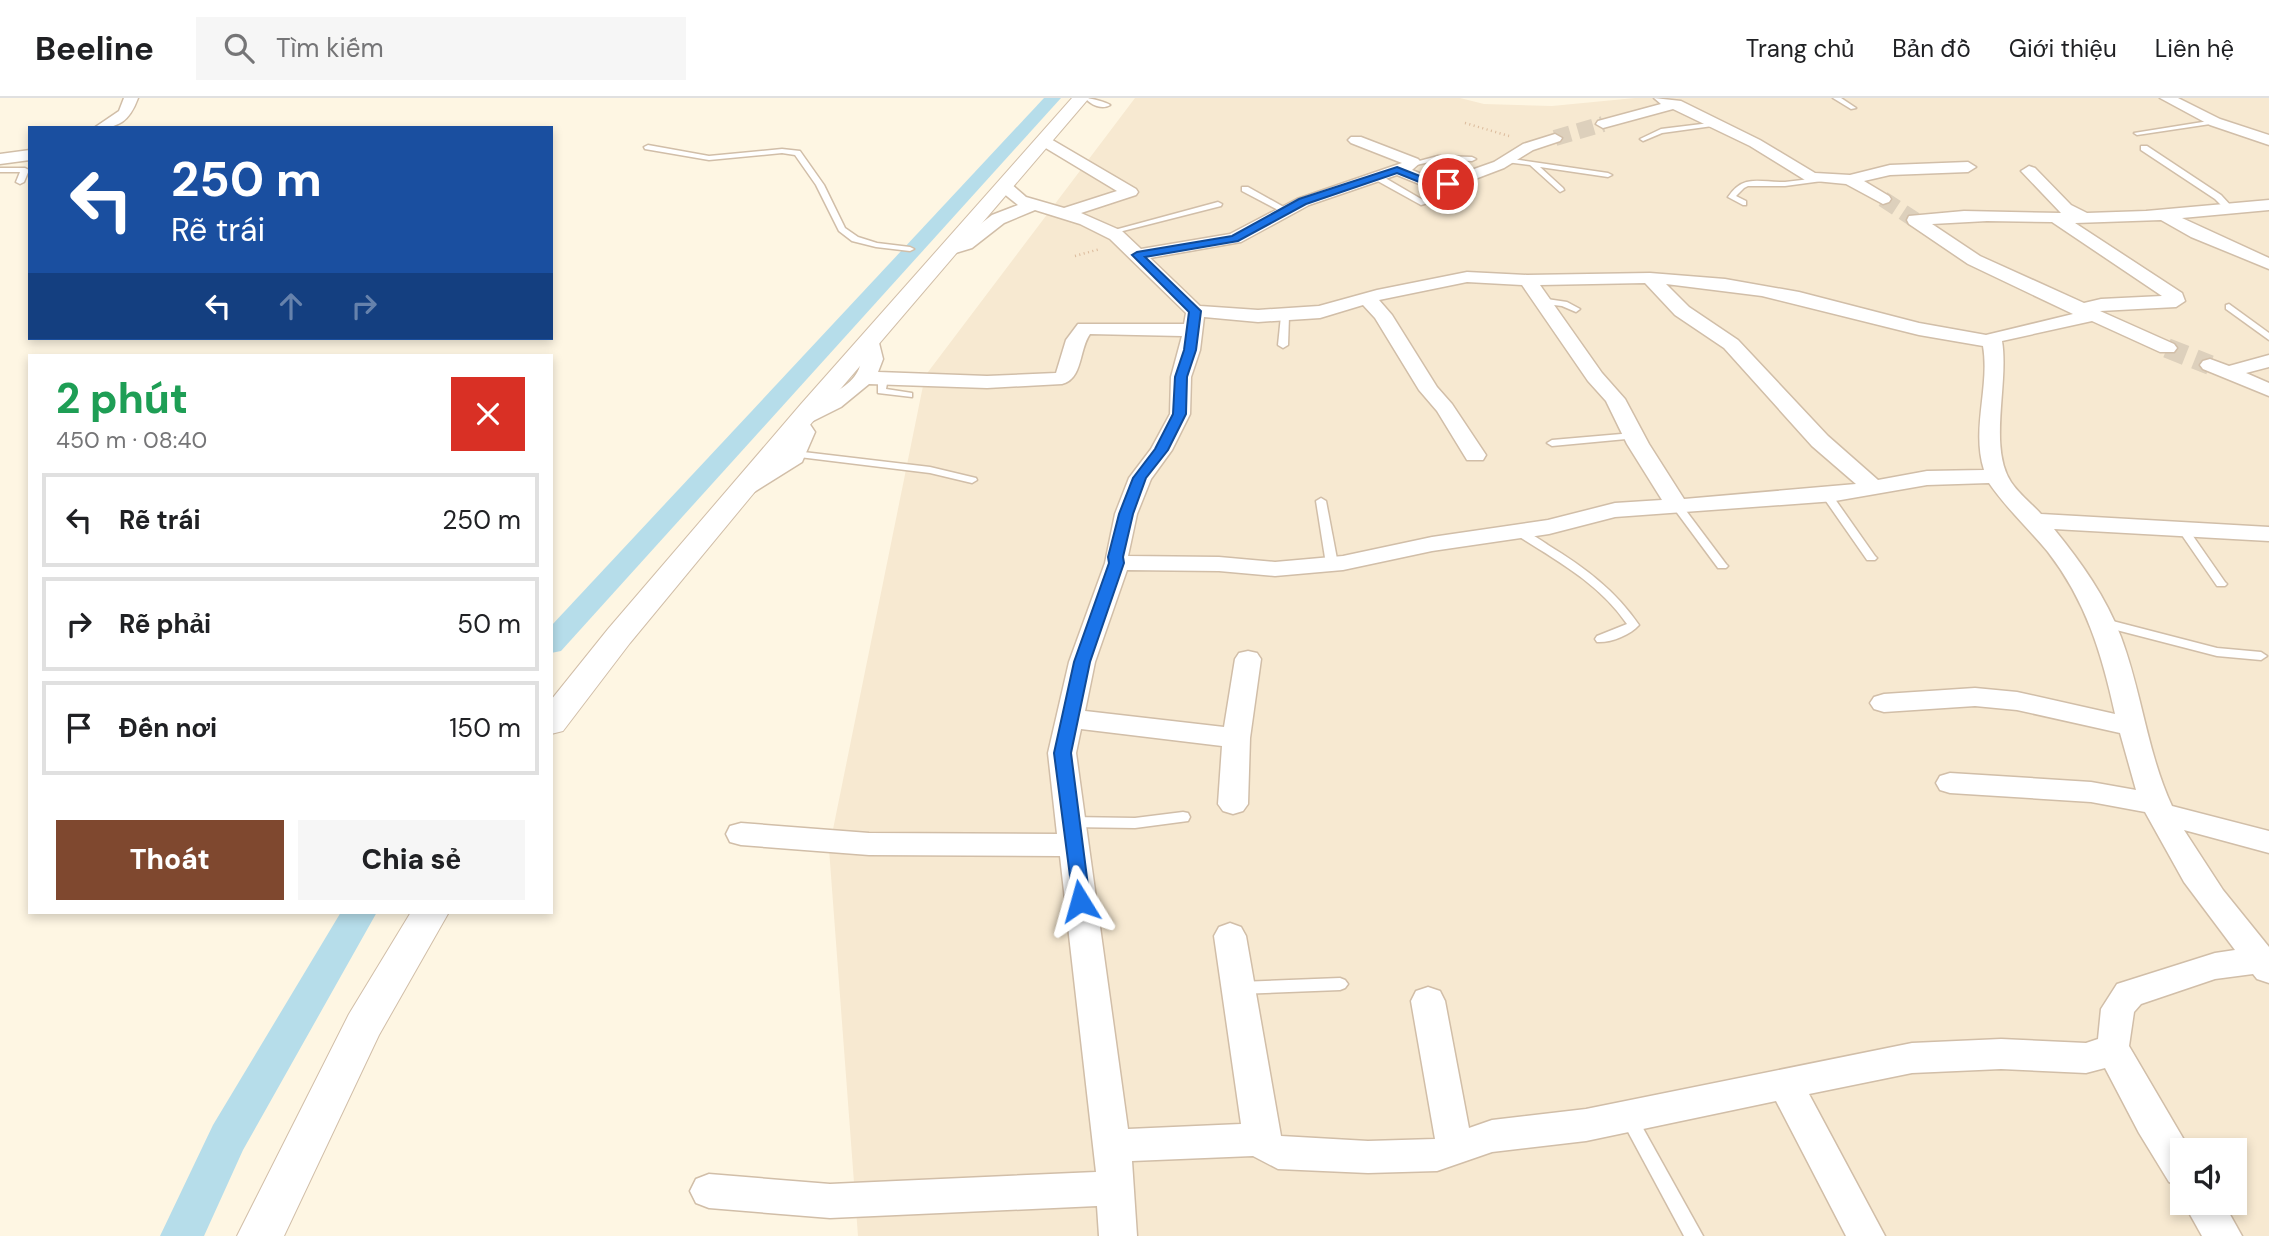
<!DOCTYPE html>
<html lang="vi">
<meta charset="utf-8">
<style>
:root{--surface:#fff;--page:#f6f6f6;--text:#202124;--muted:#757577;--line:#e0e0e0;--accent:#7f482f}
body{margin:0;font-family:"DM Sans",sans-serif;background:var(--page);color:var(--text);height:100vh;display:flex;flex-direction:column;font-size:26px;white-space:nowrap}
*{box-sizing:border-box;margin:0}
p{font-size:23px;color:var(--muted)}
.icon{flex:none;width:38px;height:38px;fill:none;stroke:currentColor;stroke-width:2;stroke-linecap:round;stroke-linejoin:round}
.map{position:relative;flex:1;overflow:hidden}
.side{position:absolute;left:28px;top:256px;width:525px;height:560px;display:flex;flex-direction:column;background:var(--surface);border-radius:0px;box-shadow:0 4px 10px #0003}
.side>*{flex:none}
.banner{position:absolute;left:28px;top:28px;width:525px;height:214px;border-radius:0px;box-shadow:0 4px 10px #0003;background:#1a4fa0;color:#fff;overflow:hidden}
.fabs{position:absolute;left:2170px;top:1040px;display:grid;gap:14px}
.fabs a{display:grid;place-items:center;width:77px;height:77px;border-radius:0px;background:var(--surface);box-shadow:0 4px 10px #0003;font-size:35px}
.pin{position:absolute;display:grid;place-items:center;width:60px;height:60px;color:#fff;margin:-30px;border:4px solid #fff;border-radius:50%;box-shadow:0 2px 7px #0007}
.me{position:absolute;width:77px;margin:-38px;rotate:352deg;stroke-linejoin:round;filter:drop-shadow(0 0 5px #0008)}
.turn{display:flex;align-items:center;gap:24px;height:147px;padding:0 28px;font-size:32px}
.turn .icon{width:91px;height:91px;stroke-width:2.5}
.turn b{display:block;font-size:49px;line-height:60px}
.lanes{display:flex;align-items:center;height:66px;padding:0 28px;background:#0003;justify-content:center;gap:35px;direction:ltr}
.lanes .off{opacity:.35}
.round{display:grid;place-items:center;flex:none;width:74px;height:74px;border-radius:0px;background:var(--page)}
.headline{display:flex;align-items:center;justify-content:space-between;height:119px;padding:0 28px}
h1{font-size:42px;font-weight:800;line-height:52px;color:#1e9e55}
.button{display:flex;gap:14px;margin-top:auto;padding:14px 28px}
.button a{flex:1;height:80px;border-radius:0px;background:var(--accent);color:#fff;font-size:28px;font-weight:800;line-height:80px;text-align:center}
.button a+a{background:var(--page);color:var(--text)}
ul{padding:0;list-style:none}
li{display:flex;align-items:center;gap:21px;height:94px;margin:0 14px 10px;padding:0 14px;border:4px solid var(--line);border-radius:0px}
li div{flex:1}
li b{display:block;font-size:26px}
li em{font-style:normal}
header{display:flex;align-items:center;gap:42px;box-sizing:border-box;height:98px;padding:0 35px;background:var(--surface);border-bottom:2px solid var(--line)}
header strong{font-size:33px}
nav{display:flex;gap:38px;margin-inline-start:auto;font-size:24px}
.search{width:490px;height:63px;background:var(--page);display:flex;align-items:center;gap:18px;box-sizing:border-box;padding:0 24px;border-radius:0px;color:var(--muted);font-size:26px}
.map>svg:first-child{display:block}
.residential{fill:#f7e9d1;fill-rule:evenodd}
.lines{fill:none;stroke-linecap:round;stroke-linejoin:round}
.canal{fill:#b6ddea;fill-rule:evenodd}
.minor-tunnel-far1{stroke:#ddd0bc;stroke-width:16;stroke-dasharray:16 8;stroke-linecap:butt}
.minor-tunnel{stroke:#ddd0bc;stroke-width:20;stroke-dasharray:20 10;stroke-linecap:butt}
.service-casing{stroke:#d1bea8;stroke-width:3}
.minor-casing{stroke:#d1bea8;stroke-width:3}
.tertiary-casing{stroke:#d1bea8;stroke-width:2}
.path{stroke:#dbba9b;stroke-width:2.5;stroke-dasharray:1 3.5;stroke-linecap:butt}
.service{fill:#fff;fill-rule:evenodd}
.minor{fill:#fff;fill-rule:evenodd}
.tertiary{fill:#fff;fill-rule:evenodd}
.route{fill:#1a73e8;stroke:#114b97;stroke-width:2}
</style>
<header>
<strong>Beeline</strong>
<div class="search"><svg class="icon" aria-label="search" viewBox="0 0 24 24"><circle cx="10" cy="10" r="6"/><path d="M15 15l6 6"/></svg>Tìm kiếm</div>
<nav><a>Trang chủ</a><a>Bản đồ</a><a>Giới thiệu</a><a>Liên hệ</a></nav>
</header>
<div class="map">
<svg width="2269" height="1138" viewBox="0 0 2269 1138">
<rect width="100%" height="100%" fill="#fef6e3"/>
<!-- residential -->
<path class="residential" d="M 1135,0 L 1460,0 L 1484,6 L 1552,8 L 1635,0 L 2269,0 L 2269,1138 L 858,1138 L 829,751 L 925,278 ZM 2182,1052 L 2235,1052 L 2235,1104 L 2182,1104 Z"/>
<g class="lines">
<!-- canal -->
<g class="canal">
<path d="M 1044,0 L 1061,0 L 561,553 L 551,555 L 551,528 Z"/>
<path d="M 341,814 L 377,814 L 243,1052 L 204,1138 L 160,1138 L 213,1027 Z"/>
</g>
<!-- minor-tunnel-far1 -->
<g class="minor-tunnel-far1">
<path d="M 1555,40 L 1603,26"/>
<path d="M 1883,101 L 1915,122"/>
</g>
<!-- minor-tunnel -->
<path class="minor-tunnel" d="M 2167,250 L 2210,267"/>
<defs>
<g id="service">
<path d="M 1085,0 C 1091,0 1106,4 1110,7 C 1102,12 1091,7 1085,0 Z"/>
<path d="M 1833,0 L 1841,0 L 1856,10 L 1851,11 Z"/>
<path d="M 2215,22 L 2217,23 L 2217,25 L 2137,37 L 2134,35 Z"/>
<path d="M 1718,24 L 1721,26 L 1720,27 L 1662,35 L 1643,43 L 1640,41 L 1661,31 Z"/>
<path d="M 648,47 L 709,58 L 782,51 L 800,53 L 824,87 L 845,130 L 858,139 L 877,145 L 910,149 L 914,151 L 910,153 L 876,149 L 852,143 L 839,133 L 816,87 L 795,57 L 782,55 L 709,62 L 645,51 L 644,49 Z"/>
<path d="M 2141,48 L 2147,48 L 2221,97 L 2233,110 L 2226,112 L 2215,101 L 2141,52 Z"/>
<path d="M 1438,58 L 1472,59 L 1476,61 L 1472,63 L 1438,62 L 1412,68 L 1408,66 Z"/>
<path d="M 1506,60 L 1608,75 L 1612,77 L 1608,79 L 1540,69 L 1563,90 L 1564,92 L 1560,94 L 1530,67 L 1506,64 Z"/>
<path d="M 0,70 L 25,70 L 29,72 L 24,84 L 20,86 L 16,84 L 20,74 L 0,74 Z"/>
<path d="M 1374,77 L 1380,77 L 1428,105 L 1421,107 L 1374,81 Z"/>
<path d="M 1819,79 L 1823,81 L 1822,83 L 1785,88 L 1748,88 L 1744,90 L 1736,98 L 1746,103 L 1746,107 L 1743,107 L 1728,99 C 1744,75 1761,85 1785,84 C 1796,83 1808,81 1819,79 Z"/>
<path d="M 1242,89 L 1248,89 L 1289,112 L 1282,114 L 1242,93 Z"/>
<path d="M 1218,104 L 1222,106 L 1221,108 L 1111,136 L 1107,134 Z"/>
<path d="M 1540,200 L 1567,204 L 1580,211 L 1576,214 L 1562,208 L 1537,205 L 1537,201 Z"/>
<path d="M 2229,206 L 2269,235 L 2269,242 L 2226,211 L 2226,207 Z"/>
<path d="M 1285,215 L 1289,218 L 1288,247 L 1283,250 L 1278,247 L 1281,218 Z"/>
<path d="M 883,277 L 888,280 L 886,291 L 912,295 L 912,299 L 878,295 L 878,280 Z"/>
<path d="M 1633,335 L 1638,338 L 1637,340 L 1552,348 L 1547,345 L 1552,342 Z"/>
<path d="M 795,353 L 930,369 L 976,380 L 977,382 L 972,385 L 930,375 L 791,358 L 791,354 Z"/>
<path d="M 1826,393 L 1830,394 L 1875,458 L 1877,460 L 1875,462 L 1867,462 L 1821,396 Z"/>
<path d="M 1321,400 L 1326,403 L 1338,466 L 1332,469 L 1326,466 L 1316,403 Z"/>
<path d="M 1677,405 L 1681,406 L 1726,466 L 1728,468 L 1726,470 L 1718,470 L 1672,408 Z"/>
<path d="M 2182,427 L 2186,428 L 2225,484 L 2227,486 L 2225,488 L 2217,488 L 2177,430 Z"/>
<path d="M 1519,431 C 1529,434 1539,441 1548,447 C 1584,469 1615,492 1639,527 C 1630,537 1611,545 1597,544 L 1595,541 L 1597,538 L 1627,526 C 1599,485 1556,462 1515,436 L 1514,434 L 1515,432 Z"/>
<path d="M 2101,520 L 2217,550 L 2261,554 L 2267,558 L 2261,562 L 2217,558 L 2097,527 L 2095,524 L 2097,521 Z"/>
<path d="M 1183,714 L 1188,715 L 1190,719 L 1188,723 L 1135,730 L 1070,729 L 1065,728 L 1063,724 L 1065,720 L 1070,719 L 1135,720 Z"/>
<path d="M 1340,880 L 1345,882 L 1348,886 L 1345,890 L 1340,892 L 1239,896 L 1234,894 L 1231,890 L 1234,886 L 1239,884 Z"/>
<path d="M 1628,1012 L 1634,1014 L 1703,1138 L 1684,1138 L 1620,1019 L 1622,1014 Z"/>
</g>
<g id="minor">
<path d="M 124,0 L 138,0 C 129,24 119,30 94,30 L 119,13 Z"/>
<path d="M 1654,0 L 1681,3 L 1760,42 L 1815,75 L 1850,77 L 1890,67 L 1968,64 L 1976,69 L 1968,74 L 1890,77 L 1864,83 L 1889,98 L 1891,101 L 1889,104 L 1883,106 L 1846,86 L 1805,82 L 1750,48 L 1673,11 L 1603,30 L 1596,26 L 1598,23 L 1661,6 Z"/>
<path d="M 2160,0 L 2178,0 L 2220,21 L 2269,37 L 2269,47 L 2210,27 Z"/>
<path d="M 1555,36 L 1562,40 L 1560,43 L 1533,52 L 1504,70 L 1454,89 L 1434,92 L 1397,77 L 1309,107 L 1241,144 L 1150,160 L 1200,208 L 1258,212 L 1319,208 L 1377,192 L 1467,174 L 1527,177 L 1650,175 L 1725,181 L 1799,194 L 1919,225 L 1986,237 L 2073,216 L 1968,166 L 1909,126 L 1907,122 L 1909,118 L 1964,113 L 2061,115 L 2021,73 L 2029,68 L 2035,70 L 2071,107 L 2087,115 L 2146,113 L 2269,102 L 2269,112 L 2182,120 L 2269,160 L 2269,171 L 2191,139 L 2161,122 L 2075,125 L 2182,195 L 2185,203 L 2176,209 L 2100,213 L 2174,246 L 2177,250 L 2174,254 L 2160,254 L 2092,223 L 2002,243 C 2009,285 1988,349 2011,384 C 2019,396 2032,406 2041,416 L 2269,429 L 2269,443 L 2054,431 C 2081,464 2106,499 2121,539 C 2142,595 2147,654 2172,708 L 2269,733 L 2269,755 L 2184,732 L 2223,792 L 2269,849 L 2269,885 L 2257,881 L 2253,876 L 2215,881 L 2141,906 L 2134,914 L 2129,948 L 2190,1052 L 2182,1052 L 2182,1089 L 2169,1084 L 2139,1035 L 2105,970 L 2086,975 L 2001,971 L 1912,975 L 1809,996 L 1885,1138 L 1846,1138 L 1776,1003 L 1586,1043 L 1492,1054 L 1437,1073 L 1368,1075 L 1278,1071 L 1253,1058 L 1132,1063 L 1137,1138 L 1099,1138 L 1097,1108 L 830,1120 L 709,1110 L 696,1105 L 690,1093 L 696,1081 L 709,1076 L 830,1086 L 1096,1074 L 1060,758 L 869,757 L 741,747 L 730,744 L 726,736 L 730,728 L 741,725 L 869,735 L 1057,736 L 1048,655 L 1069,564 L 1105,465 L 1115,416 L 1129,380 L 1151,351 L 1170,316 L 1171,279 L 1182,238 L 1090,236 C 1079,251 1083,281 1062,286 L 987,290 L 869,286 L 841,309 L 809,325 L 815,334 L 802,364 L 751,396 L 735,396 L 732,391 L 735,386 L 785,355 L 793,334 L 788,325 C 809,297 874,295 859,245 L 862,241 L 869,239 L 879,245 L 883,261 L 878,274 L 987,278 L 1056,275 L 1066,242 L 1078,226 L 1184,226 L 1186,215 L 1110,141 L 1080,126 L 1035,112 L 1004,125 L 972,150 L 949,157 L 943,156 L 940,152 L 943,148 L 960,142 L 992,117 L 1018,107 L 998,91 L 996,88 L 998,85 L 1010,85 L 1026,99 L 1064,110 L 1117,93 L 1039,46 L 1036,43 L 1039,40 L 1049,40 L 1136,91 L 1138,94 L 1136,97 L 1081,115 L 1122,133 L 1141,151 L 1230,136 L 1297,101 L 1402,65 L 1351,45 L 1348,42 L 1351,39 L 1361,39 L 1418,61 L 1421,64 L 1412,72 L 1436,82 L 1446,81 L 1494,64 L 1523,46 ZM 1987,123 L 2052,124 L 2162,198 L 2101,201 L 2084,205 L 1980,158 L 1932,126 ZM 1467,184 L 1522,187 L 1588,283 L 1606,303 L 1627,346 L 1662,402 L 1615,405 L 1548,422 L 1432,439 L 1343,458 L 1275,464 L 1219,459 L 1128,458 L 1137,416 L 1151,381 L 1172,352 L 1190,316 L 1191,279 L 1200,252 L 1204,219 L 1258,224 L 1320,220 L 1363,207 L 1375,220 L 1419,292 L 1437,313 L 1467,362 L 1483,362 L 1486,357 L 1452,306 L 1437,289 L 1392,217 L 1379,202 ZM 1645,185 L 1675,217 L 1724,250 L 1812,348 L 1856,386 L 1684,401 L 1649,346 L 1625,301 L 1602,275 L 1540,187 ZM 1666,186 L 1762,198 L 1919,237 L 1983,248 C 1990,289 1971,331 1984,372 L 1927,373 L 1878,382 L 1828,338 L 1738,242 L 1689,209 ZM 1989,385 C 2006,410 2029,431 2048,454 C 2086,503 2102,556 2115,616 L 2017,594 L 1975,590 L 1884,596 L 1874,599 L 1870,605 L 1874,611 L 1884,614 L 1975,608 L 2017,612 L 2120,635 L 2136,692 L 2091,684 L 1950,675 L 1940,678 L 1936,685 L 1940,692 L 1950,695 L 2091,704 L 2145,714 L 2184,784 L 2235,852 L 2215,855 L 2117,886 L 2101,911 L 2098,941 L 2086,945 L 2001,941 L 1912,945 L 1586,1011 L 1492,1022 L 1469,1030 L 1445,903 L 1440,893 L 1428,889 L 1416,893 L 1411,903 L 1435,1041 L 1368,1043 L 1281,1038 L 1246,838 L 1241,829 L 1230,825 L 1219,829 L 1214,838 L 1241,1026 L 1128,1031 L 1076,655 L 1081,631 L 1222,648 L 1218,706 L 1223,713 L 1233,716 L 1243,713 L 1248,706 L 1250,640 L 1261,561 L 1257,555 L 1248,553 L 1239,555 L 1235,561 L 1224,629 L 1085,613 L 1095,564 L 1127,472 L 1219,473 L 1275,478 L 1343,472 L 1432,453 L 1549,436 L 1615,419 L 1835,403 L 1927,387 Z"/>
<path d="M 30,52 L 30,62 L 0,66 L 0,56 Z"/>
<path d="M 2269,257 L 2269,269 L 2246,275 L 2269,285 L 2269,298 L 2203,271 L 2200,267 L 2203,263 L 2210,261 L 2229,268 Z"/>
<path d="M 2183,1104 L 2223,1104 L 2242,1138 L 2202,1138 Z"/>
</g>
<g id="tertiary">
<path d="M 1072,0 L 1089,0 L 819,316 L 630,545 L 563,633 L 551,636 L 551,602 L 608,531 L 801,306 Z"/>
<path d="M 411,814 L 449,814 L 379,937 L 284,1138 L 237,1138 L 349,916 Z"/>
</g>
</defs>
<!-- service casing -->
<use href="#service" class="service-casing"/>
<!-- minor casing -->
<use href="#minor" class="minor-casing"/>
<!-- tertiary casing -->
<use href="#tertiary" class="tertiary-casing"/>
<!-- path -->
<g class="path">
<path d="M 1465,25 L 1509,38"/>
<path d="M 1075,158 L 1100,151"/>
</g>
<!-- service -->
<use href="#service" class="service"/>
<!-- minor -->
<use href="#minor" class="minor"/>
<!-- tertiary -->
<use href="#tertiary" class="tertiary"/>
</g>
<!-- route -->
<path class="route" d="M 1397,69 L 1435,84 L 1448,84 L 1453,86 L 1434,90 L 1397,75 L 1306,106 L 1238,143 L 1145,159 L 1201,213 L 1196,252 L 1187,279 L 1186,316 L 1168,352 L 1146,380 L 1133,416 L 1123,459 L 1124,465 L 1090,564 L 1071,655 L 1090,803 L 1087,809 L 1080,811 L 1074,809 L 1054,655 L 1074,564 L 1109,465 L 1108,459 L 1119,416 L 1133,380 L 1155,351 L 1173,316 L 1175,279 L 1184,252 L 1189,214 L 1132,157 L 1137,154 L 1232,138 L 1299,101 Z"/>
</svg>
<div class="fabs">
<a><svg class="icon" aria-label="sound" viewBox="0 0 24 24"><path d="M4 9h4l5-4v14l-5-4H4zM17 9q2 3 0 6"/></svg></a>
</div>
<div class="pin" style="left:1448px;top:86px;background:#d93025"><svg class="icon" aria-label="arrive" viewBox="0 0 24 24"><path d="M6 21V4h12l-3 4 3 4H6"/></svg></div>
<svg class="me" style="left:1080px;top:803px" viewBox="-20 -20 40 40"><path d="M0-17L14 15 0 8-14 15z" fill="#1a73e8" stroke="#fff" stroke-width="4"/></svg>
<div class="banner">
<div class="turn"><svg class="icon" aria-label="left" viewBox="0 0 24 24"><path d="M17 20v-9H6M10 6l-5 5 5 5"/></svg><div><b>250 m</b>Rẽ trái</div></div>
<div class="lanes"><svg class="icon" aria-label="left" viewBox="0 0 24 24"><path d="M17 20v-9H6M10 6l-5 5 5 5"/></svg><svg class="icon off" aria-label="ahead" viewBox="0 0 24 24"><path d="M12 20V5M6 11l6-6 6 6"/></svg><svg class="icon off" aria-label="right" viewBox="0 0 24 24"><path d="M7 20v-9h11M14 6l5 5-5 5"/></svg></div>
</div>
<section class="side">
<div class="headline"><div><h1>2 phút</h1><p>450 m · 08:40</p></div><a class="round" style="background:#d93025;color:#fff"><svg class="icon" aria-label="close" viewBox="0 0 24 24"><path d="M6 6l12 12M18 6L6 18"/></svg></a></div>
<ul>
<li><svg class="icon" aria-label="left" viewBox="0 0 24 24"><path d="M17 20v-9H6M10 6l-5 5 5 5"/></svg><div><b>Rẽ trái</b></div><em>250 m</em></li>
<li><svg class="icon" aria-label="right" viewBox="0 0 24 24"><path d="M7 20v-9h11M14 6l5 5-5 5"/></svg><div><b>Rẽ phải</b></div><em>50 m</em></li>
<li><svg class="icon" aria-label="arrive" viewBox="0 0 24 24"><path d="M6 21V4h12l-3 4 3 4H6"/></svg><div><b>Đến nơi</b></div><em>150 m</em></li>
</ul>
<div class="button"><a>Thoát</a><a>Chia sẻ</a></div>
</section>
</div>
